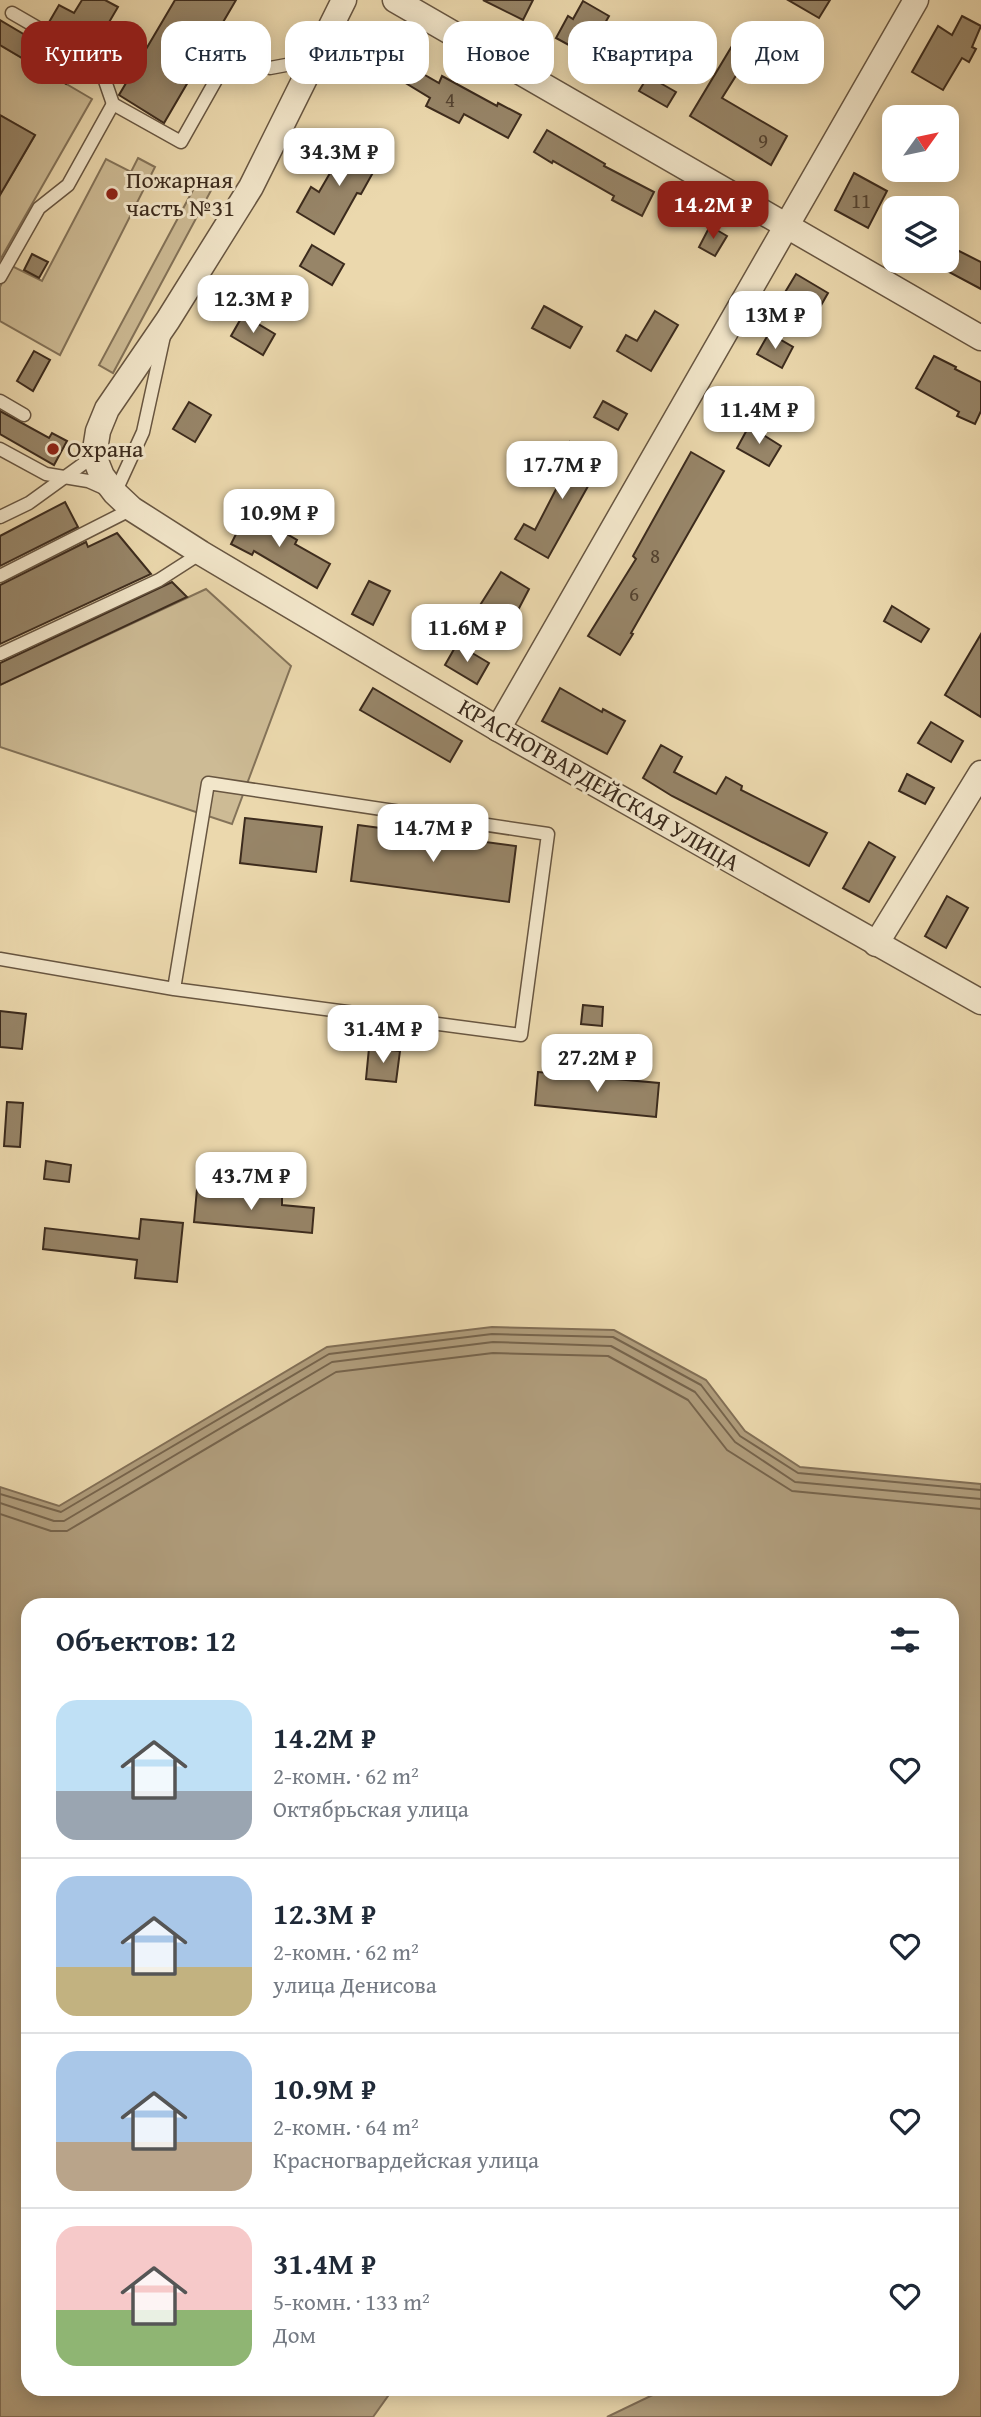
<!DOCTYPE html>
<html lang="ru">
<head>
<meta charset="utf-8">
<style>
  body { margin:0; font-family:"Gentium Book Plus",serif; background:#f6f6f7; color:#1f2937; height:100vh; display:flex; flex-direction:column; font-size:26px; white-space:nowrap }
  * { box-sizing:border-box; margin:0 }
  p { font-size:23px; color:#747a83 }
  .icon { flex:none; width:38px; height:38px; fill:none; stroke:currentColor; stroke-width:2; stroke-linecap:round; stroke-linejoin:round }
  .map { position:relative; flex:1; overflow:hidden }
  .details { position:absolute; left:21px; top:1598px; width:938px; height:798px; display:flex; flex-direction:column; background:#fff; border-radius:21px; box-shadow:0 4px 18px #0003 }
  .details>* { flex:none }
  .top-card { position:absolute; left:21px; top:21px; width:940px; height:63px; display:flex; gap:14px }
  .needle { width:46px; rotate:57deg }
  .controls { position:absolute; left:882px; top:105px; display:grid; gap:14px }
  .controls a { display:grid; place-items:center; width:77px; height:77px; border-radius:14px; background:#fff; box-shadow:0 4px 18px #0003; font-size:35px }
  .price { position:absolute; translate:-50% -60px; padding:0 16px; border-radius:14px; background:#fff; color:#222; font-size:23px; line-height:46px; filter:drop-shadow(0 2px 4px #0008) }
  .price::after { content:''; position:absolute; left:50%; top:42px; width:21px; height:16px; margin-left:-10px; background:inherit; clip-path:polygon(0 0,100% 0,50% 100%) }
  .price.current { background:#8f2418; color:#fff }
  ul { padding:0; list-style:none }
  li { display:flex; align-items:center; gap:21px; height:175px; padding:0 35px }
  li+li { border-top:2px solid #e0e1e3 }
  li span { display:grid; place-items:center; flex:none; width:196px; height:140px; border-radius:21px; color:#555 }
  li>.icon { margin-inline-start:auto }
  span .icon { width:84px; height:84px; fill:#fffc; stroke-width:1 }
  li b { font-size:30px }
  h2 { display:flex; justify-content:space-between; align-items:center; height:84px; padding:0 35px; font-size:30px }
  .chip { padding:0 24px; border-radius:21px; background:#fff; box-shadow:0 4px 18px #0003; font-size:24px; line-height:63px }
  .chip.current { background:#8f2418; color:#fff }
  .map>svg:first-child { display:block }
  .green { fill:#cdbb95; stroke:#847359; stroke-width:2 }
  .water { fill:#b09d7c; stroke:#826f56; stroke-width:2 }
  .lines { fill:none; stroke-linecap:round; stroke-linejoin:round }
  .shore { stroke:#76644c; stroke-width:2 }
  .building { fill:#978568; stroke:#3c2b1d; stroke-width:2 }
  .service-casing { stroke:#685641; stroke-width:15 }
  .minor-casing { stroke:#685641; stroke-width:27 }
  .service { stroke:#f2e6ca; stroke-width:12 }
  .minor { stroke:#f2e6ca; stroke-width:24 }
  .poi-dot { fill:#8f2418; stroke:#f2e6ca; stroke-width:2.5 }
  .labels { text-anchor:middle; stroke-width:6; stroke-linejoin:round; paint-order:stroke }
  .number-label { font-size:21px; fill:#534230 }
  .poi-label { font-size:24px; fill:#3c2b1d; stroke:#f2e6ca; text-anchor:start }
  .street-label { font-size:24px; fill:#3c2b1d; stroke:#f2e6ca }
</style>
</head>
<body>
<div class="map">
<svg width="981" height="2417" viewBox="0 0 981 2417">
  <rect width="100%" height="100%" fill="#ebd8ad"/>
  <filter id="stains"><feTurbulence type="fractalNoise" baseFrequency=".00286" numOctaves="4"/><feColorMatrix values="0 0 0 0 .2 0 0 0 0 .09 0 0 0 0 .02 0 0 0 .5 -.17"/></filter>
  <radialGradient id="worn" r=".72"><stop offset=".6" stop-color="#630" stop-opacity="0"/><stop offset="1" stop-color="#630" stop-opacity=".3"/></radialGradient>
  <g class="green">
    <polygon points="0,45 92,99 0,260 0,186 4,188 35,135 0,115"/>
    <polygon points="138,158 155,167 60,355 0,321 0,287 10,265 42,281 106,159 131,172"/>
    <polygon points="200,177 214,185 113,373 99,365"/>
    <polygon points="206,589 291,666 232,824 0,747 0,685"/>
  </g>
  <polygon class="water" points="492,1327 614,1330 706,1380 745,1431 800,1467 981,1484 981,2417 607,2417 659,2392 660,2389 952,2389 952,1605 28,1605 28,2389 393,2389 373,2417 0,2417 0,1487 59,1506 327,1347"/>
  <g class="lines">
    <g class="shore">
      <polyline points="0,1494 61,1512 329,1354 492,1334 613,1337 701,1385 740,1436 798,1473 981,1490"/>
      <polyline points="0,1503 54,1521 64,1521 332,1362 493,1342 611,1346 695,1392 735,1442 795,1482 981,1499"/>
      <polyline points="0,1514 51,1531 67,1531 336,1372 493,1353 608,1356 688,1400 727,1450 792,1491 981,1509"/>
    </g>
  </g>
  <g class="building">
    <polygon points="82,0 105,0 118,7 95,46 90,43 88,47 48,24 59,5 74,13"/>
    <polygon points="175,0 236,0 164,123 119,95"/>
    <polygon points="483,0 533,0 523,20"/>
    <polygon points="788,0 830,0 819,18"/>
    <polygon points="583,1 609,16 587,55 556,38 568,16 573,19"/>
    <polygon points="962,16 981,26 972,47 976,49 969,62 962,58 943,90 912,72 938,26 952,35"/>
    <polygon points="0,20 37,42 39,39 79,62 66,84 0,45"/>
    <polygon points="744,26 778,48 766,66 749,55 722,98 787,136 771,165 690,116"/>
    <polygon points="397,59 439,83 442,76 497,106 498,103 521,115 508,138 464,114 459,123 426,106 430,98 389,73"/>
    <polygon points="648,76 676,92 667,107 639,91"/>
    <polygon points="0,115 35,135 0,195"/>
    <polygon points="547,130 605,164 604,166 654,192 642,216 612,200 614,196 553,161 552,163 534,152"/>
    <polygon points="348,142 380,160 361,194 357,193 334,234 297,212 311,187 319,192"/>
    <polygon points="854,173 887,191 868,228 835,210"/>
    <polygon points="710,226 727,236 715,256 699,247"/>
    <polygon points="312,245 344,264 332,285 300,266"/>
    <polygon points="947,245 981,262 981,289 947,271"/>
    <polygon points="32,254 48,262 39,278 24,270"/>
    <polygon points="796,274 828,293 816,314 784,294"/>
    <polygon points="544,306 582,327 570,348 532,328"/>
    <polygon points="655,311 678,325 651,371 617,351 626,335 637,341"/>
    <polygon points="243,315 275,334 263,355 231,336"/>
    <polygon points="769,333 793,347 782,368 757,354"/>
    <polygon points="34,351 50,360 33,391 17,381"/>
    <polygon points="934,356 956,367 955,369 981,382 981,411 975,424 957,416 959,412 916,388"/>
    <polygon points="603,401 627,414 618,430 594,417"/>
    <polygon points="189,402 211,415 195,442 173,429"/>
    <polygon points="0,411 49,438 52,433 67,441 54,465 0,434"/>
    <polygon points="749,426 781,446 769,466 737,448"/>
    <polygon points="570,442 602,461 548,558 515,539 524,524 535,530 567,468 558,463"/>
    <polygon points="691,452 724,471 631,633 633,634 620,655 588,636 636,559 633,556"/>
    <polygon points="65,502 78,527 0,566 0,536"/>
    <polygon points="248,510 269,521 268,523 297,540 295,544 330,564 317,588 254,551 252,555 231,544"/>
    <polygon points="117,533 151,574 0,644 0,585 86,542 88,547"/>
    <polygon points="501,572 529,589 504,637 472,618"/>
    <polygon points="369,581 390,591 373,625 352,614"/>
    <polygon points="172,582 187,597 0,685 0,663"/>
    <polygon points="892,606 929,629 921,642 884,621"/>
    <polygon points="981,634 981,717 945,695"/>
    <polygon points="457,644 489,663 477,684 445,665"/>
    <polygon points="373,688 462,741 450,762 360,710"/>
    <polygon points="560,688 602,712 603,709 625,721 607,754 542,721"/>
    <polygon points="931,722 963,741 951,762 918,743"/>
    <polygon points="661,745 682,757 674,772 716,794 726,777 742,786 741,790 827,833 809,866 672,796 643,778"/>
    <polygon points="907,774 934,788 925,804 899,791"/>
    <polygon points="245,818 322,827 316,872 240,863"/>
    <polygon points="358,825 516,846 509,902 351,881"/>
    <polygon points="869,842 895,857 869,902 843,888"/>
    <polygon points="947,896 968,908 946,948 925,936"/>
    <polygon points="583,1005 603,1007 602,1026 581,1024"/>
    <polygon points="0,1011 26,1014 22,1049 0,1047"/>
    <polygon points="369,1048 400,1051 396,1082 366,1079"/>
    <polygon points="538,1072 659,1083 656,1117 535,1105"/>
    <polygon points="7,1102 23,1103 20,1147 4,1146"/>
    <polygon points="46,1161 71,1165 69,1182 44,1179"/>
    <polygon points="197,1189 282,1197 282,1205 314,1208 312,1233 194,1222"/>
    <polygon points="141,1219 183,1223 177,1282 135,1278 137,1260 43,1249 45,1228 139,1239"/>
  </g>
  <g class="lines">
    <defs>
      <g id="service">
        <polyline points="12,13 90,58 104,78 113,104 181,142 234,48 270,68 313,60"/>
        <polyline points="0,277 39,208 68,185 113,104"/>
        <polyline points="0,401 24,415"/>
        <polyline points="0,449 46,474 88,481 115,493 143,432 164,336"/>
        <polyline points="0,517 29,503 94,456"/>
        <polyline points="0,576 132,509"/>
        <polyline points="0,654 159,580 201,553"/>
        <polyline points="0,959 174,989 521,1035 548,834 208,783 174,989"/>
      </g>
      <g id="minor">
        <polyline points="344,0 251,187 168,320 107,409 98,431 94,456 102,476 115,493 132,509 201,553 498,729 981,1002"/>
        <polyline points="395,0 981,338"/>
        <polyline points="498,729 916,0"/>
        <polyline points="876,944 981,773"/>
      </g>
    </defs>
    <use href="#service" class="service-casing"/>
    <use href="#minor" class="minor-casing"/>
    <use href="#service" class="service"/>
    <use href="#minor" class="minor"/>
  </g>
  <g class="poi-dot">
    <circle cx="112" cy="194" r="7"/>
    <circle cx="53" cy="449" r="7"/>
  </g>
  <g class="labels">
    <g class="number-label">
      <text x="450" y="107">4</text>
      <text x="763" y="148">9</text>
      <text x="861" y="208">11</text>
      <text x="655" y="563">8</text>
      <text x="634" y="601">6</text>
    </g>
    <g class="poi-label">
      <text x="126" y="188">Пожарная<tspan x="126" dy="28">часть №31</tspan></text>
      <text x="67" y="457">Охрана</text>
    </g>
    <g class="street-label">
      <text transform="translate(599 785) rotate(30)" y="8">КРАСНОГВАРДЕЙСКАЯ УЛИЦА</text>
    </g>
  </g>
  <rect width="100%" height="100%" filter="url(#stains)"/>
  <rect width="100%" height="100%" fill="url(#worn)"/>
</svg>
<div class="controls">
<a><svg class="needle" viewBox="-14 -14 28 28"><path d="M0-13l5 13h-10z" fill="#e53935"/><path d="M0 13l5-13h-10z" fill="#747a83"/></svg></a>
<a><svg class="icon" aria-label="layers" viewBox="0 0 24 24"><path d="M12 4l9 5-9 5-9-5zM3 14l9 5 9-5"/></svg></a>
</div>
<b class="price" style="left:339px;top:188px">34.3M ₽</b>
<b class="price current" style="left:713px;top:241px">14.2M ₽</b>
<b class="price" style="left:253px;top:335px">12.3M ₽</b>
<b class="price" style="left:775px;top:351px">13M ₽</b>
<b class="price" style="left:759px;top:446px">11.4M ₽</b>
<b class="price" style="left:562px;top:501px">17.7M ₽</b>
<b class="price" style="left:279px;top:549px">10.9M ₽</b>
<b class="price" style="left:467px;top:664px">11.6M ₽</b>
<b class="price" style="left:433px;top:864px">14.7M ₽</b>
<b class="price" style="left:383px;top:1065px">31.4M ₽</b>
<b class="price" style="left:597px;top:1094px">27.2M ₽</b>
<b class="price" style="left:251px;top:1212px">43.7M ₽</b>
<div class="top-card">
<a class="chip current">Купить</a>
<a class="chip">Снять</a>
<a class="chip">Фильтры</a>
<a class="chip">Новое</a>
<a class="chip">Квартира</a>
<a class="chip">Дом</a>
</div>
<section class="details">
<h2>Объектов: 12<svg class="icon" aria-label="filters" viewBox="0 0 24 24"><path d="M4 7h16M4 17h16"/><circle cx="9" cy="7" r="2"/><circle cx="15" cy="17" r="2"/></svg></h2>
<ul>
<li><span style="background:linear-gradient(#bfe0f5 65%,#9aa5b1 0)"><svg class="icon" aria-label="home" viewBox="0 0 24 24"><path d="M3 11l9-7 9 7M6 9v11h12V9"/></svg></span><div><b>14.2M ₽</b><p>2-комн. · 62 m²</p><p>Октябрьская улица</p></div><svg class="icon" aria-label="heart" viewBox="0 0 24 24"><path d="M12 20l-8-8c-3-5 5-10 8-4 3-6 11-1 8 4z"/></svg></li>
<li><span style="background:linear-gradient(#a9c7e8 65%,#c2b280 0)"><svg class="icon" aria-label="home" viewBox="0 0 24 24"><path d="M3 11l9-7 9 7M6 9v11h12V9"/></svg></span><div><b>12.3M ₽</b><p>2-комн. · 62 m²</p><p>улица Денисова</p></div><svg class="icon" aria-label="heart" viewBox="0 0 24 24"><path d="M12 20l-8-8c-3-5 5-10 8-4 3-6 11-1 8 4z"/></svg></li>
<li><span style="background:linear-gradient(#a9c7e8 65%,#b9a48a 0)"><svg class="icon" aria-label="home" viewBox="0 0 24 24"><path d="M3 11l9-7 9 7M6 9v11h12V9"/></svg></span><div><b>10.9M ₽</b><p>2-комн. · 64 m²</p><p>Красногвардейская улица</p></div><svg class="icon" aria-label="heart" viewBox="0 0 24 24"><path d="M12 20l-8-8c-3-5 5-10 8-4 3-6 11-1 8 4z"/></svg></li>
<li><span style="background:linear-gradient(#f6c9c9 60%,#8fb573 0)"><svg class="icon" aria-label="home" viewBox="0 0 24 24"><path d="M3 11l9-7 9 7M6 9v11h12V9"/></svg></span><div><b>31.4M ₽</b><p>5-комн. · 133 m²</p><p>Дом</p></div><svg class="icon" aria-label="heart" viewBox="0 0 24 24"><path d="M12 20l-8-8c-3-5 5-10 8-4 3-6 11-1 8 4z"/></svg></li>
</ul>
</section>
</div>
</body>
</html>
